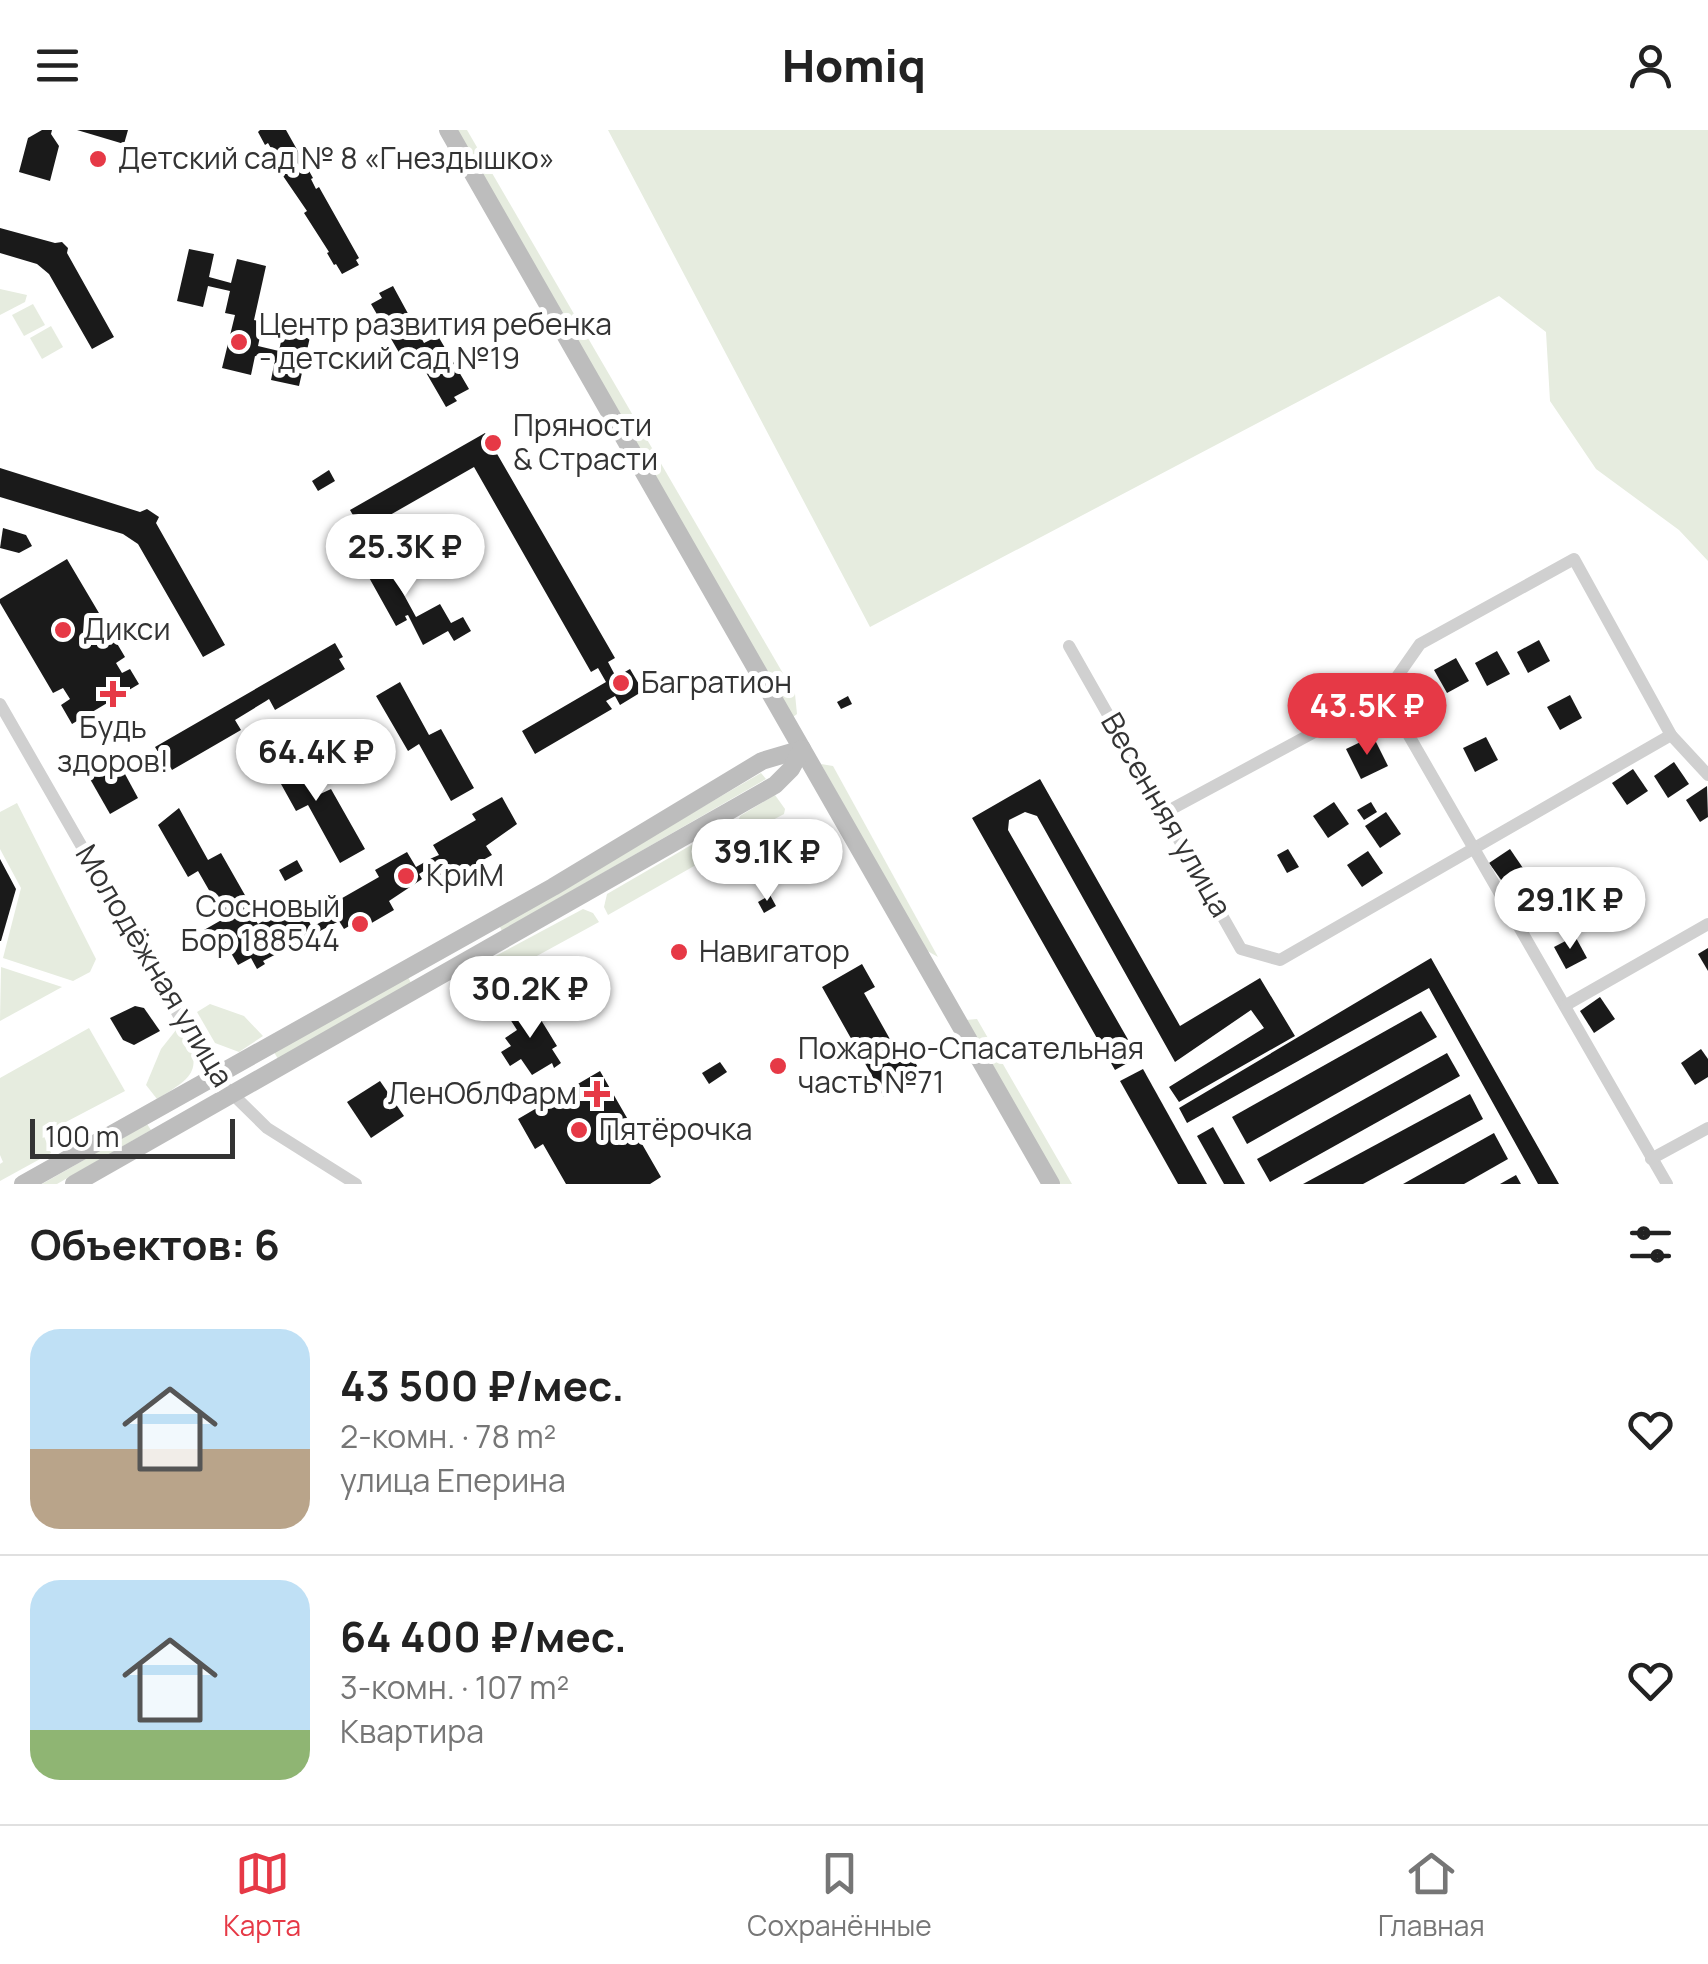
<!DOCTYPE html>
<html lang="ru">
<head>
<meta charset="utf-8">
<style>
  body { margin:0; font-family:Manrope,sans-serif; background:#f2f2f2; color:#222; height:100vh; display:flex; flex-direction:column; font-size:38px; white-space:nowrap }
  * { box-sizing:border-box; margin:0 }
  p { font-size:32px; color:#767676 }
  .icon { flex:none; width:55px; height:55px; fill:none; stroke:currentColor; stroke-width:2; stroke-linecap:round; stroke-linejoin:round }
  .map { position:relative; height:1054px; overflow:hidden }
  .details { display:flex; flex-direction:column; background:#fff; flex:1 }
  .details>* { flex:none }
  .scale { position:absolute; left:30px; bottom:25px; width:205px; box-sizing:border-box; padding-left:10px; border:5px solid #333; border-top:0; font-size:28px; line-height:35px; white-space:nowrap; color:#333; -webkit-text-stroke:8px #fff; paint-order:stroke }
  .price { position:absolute; translate:-50% -85px; padding:0 22px; border-radius:35px; background:#fff; color:#222; font-size:32px; line-height:65px; filter:drop-shadow(0 2px 5px #0008) }
  .price::after { content:''; position:absolute; left:50%; top:60px; width:30px; height:22px; margin-left:-15px; background:inherit; clip-path:polygon(0 0,100% 0,50% 100%) }
  .price.selected { background:#e63946; color:#fff }
  ul { padding:0; list-style:none }
  li { display:flex; align-items:center; gap:30px; height:250px; padding:0 30px }
  li+li { border-top:2px solid #e0e0e0 }
  li span { display:grid; place-items:center; flex:none; width:280px; height:200px; border-radius:30px; color:#555 }
  li>.icon { margin-inline-start:auto }
  span .icon { width:120px; height:120px; fill:#fffc; stroke-width:1 }
  li b { font-size:42px }
  h2 { display:flex; justify-content:space-between; align-items:center; height:120px; padding:0 30px; font-size:42px }
  header { display:flex; justify-content:space-between; align-items:center; height:130px; padding:0 30px; background:#fff; font-size:45px; font-weight:800 }
  .dock { display:flex; justify-content:space-around; align-items:center; height:140px; border-top:2px solid #e0e0e0; background:#fff; font-size:28px; color:#767676 }
  .dock a { display:grid; justify-items:center; gap:5px }
  .dock .selected { color:#e63946 }
  .map>svg:first-child { display:block }
  .green { fill:#e6ecdf }
  .building { fill:#1a1a1a }
  .lines { fill:none; stroke-linecap:round; stroke-linejoin:round }
  .minor { stroke:#d0d0d0; stroke-width:12 }
  .secondary { stroke:#bdbdbd; stroke-width:18 }
  .poi-dot { fill:#e63946; stroke:#fff; stroke-width:4 }
  .labels { text-anchor:middle; stroke-width:10; stroke-linejoin:round; paint-order:stroke }
  .poi-label { font-size:30px; fill:#333; stroke:#fff; text-anchor:start }
  .street-label { font-size:30px; fill:#333; stroke:#fff }
</style>
</head>
<body>
<header><svg class="icon" aria-label="menu" viewBox="0 0 24 24"><path d="M4 6h16M4 12h16M4 18h16"/></svg>Homiq<svg class="icon" aria-label="person" viewBox="0 0 24 24"><circle cx="12" cy="8" r="4"/><path d="M4 21q1-7 8-7t8 7"/></svg></header>
<div class="map">
<svg width="1708" height="1054" viewBox="0 0 1708 1054">
  <rect width="100%" height="100%" fill="#fff"/>
  <g class="green">
    <polygon points="457,0 467,0 795,564 797,584 793,587"/>
    <polygon points="608,0 1708,0 1708,431 1679,400 1596,339 1550,271 1546,202 1499,166 870,497"/>
    <polygon points="0,159 27,165 25,172 0,185"/>
    <polygon points="33,174 45,195 24,206 12,185"/>
    <polygon points="51,196 63,217 42,229 30,208"/>
    <polygon points="821,634 833,636 938,827 924,819"/>
    <polygon points="761,643 766,649 502,801 499,795"/>
    <polygon points="775,665 785,679 784,684 745,705 738,692 740,686"/>
    <polygon points="17,673 96,829 90,842 73,851 3,828 21,758 0,719 0,682"/>
    <polygon points="724,696 728,696 738,711 608,785 604,777 607,764"/>
    <polygon points="583,779 593,783 599,792 482,856 481,841 490,829"/>
    <polygon points="1,837 62,857 0,891"/>
    <polygon points="408,847 411,853 278,929 274,922"/>
    <polygon points="210,874 244,886 263,906 239,922 215,913 197,882"/>
    <polygon points="977,889 1072,1054 1060,1054 966,890"/>
    <path d="M180,895c22,43 19,49 -23,74l-11,-14 15,-36z"/>
    <polygon points="89,898 125,961 43,1004 51,1023 0,1051 0,1034 3,1032 0,1025 0,948"/>
    <polygon points="147,994 151,1000 57,1054 42,1054"/>
  </g>
  <g class="building">
    <polygon points="42,0 52,0 51,4 59,16 50,51 19,42 28,8"/>
    <polygon points="77,0 128,0 124,14"/>
    <polygon points="260,0 286,0 313,48 311,49 316,59 319,57 359,128 356,130 359,135 342,144 336,134 334,135 327,123 329,122 304,83 307,81 281,43 284,41 268,13 265,15 258,2"/>
    <polygon points="0,98 55,113 62,112 68,118 67,123 114,207 92,219 49,144 37,134 0,123"/>
    <polygon points="189,119 214,124 209,147 231,153 237,129 266,136 254,190 263,192 258,216 279,221 283,202 310,207 299,256 271,250 275,230 255,226 251,245 222,238 235,185 225,183 230,161 208,156 203,177 177,171"/>
    <polygon points="393,156 424,213 438,206 469,259 454,267 457,271 446,277 413,220 401,226 371,174 382,168 379,163"/>
    <polygon points="485,303 615,528 608,532 616,547 630,539 643,561 620,575 615,566 606,571 612,579 535,624 522,601 606,552 598,538 591,542 474,337 362,401 350,380"/>
    <polygon points="0,338 140,382 147,379 159,387 156,393 225,515 203,527 138,414 123,404 0,367"/>
    <polygon points="329,340 335,351 318,361 312,351"/>
    <polygon points="3,398 26,405 32,416 19,423 0,418"/>
    <polygon points="374,410 416,487 440,474 451,493 463,487 471,501 454,511 448,501 423,515 408,485 405,486 407,490 396,496 352,417 363,411 365,416"/>
    <polygon points="67,429 125,527 116,533 122,543 130,539 139,554 72,594 61,575 70,569 63,558 53,563 0,473 0,469"/>
    <polygon points="1539,510 1550,531 1528,543 1517,522"/>
    <polygon points="335,513 343,527 339,529 345,539 275,580 269,569 266,571 235,590 241,600 172,640 166,629 163,630 155,617"/>
    <polygon points="1497,521 1510,544 1487,556 1475,533"/>
    <polygon points="1456,528 1469,551 1447,563 1434,540"/>
    <polygon points="400,552 429,605 441,599 474,658 451,671 419,614 408,621 376,566"/>
    <polygon points="1570,565 1582,588 1560,600 1547,577"/>
    <polygon points="848,566 852,574 841,579 837,572"/>
    <polygon points="1373,606 1388,636 1361,649 1346,619"/>
    <polygon points="1486,607 1498,630 1475,642 1463,618"/>
    <polygon points="290,614 318,665 331,659 365,719 340,733 308,675 296,681 266,627"/>
    <polygon points="1674,632 1689,654 1668,668 1654,646"/>
    <polygon points="119,633 138,668 110,684 90,649"/>
    <polygon points="1633,639 1648,661 1627,675 1612,653"/>
    <polygon points="1040,649 1180,896 1260,848 1295,906 1179,972 1169,957 1264,898 1251,880 1175,932 1037,686 1025,682 1009,690 1008,700 1138,927 1115,940 972,688"/>
    <polygon points="1707,656 1708,687 1700,692 1686,670"/>
    <polygon points="502,667 517,694 486,716 492,725 458,744 455,737 441,745 435,734 419,744 422,749 389,771 394,780 363,798 358,791 344,799 339,791 263,831 265,834 257,839 251,828 238,835 231,823 220,829 204,800 225,788 198,741 188,747 158,695 179,678 208,730 221,723 254,781 251,783 258,794 298,771 312,797 343,780 337,771 379,747 375,740 407,722 416,737 432,728 439,725 433,715 476,690 472,684"/>
    <polygon points="1334,672 1349,694 1328,708 1313,686"/>
    <polygon points="1371,672 1377,682 1364,690 1357,680"/>
    <polygon points="1386,682 1401,704 1380,718 1365,696"/>
    <polygon points="1288,719 1299,737 1287,743 1277,725"/>
    <polygon points="1510,719 1525,741 1504,754 1489,733"/>
    <polygon points="1368,721 1383,743 1362,757 1347,735"/>
    <polygon points="0,729 16,759 1,811 0,811"/>
    <polygon points="297,730 303,741 285,751 279,740"/>
    <polygon points="1530,750 1544,772 1523,786 1509,764"/>
    <polygon points="770,765 776,776 764,783 758,772"/>
    <polygon points="1575,806 1587,828 1566,839 1554,817"/>
    <polygon points="1708,818 1708,841 1698,824"/>
    <polygon points="1431,828 1559,1054 1538,1054 1429,858 1187,993 1179,978"/>
    <polygon points="862,834 875,857 864,863 900,927 909,921 922,945 884,967 822,857"/>
    <polygon points="1600,867 1615,889 1594,903 1580,881"/>
    <polygon points="530,872 557,916 552,919 561,933 554,938 552,933 532,945 521,929 510,936 501,922 511,916 505,908 517,900 508,886"/>
    <polygon points="135,876 144,878 160,901 134,915 123,910 110,888"/>
    <polygon points="1421,881 1437,907 1247,1014 1232,987"/>
    <polygon points="1701,919 1708,929 1708,947 1695,955 1681,933"/>
    <polygon points="1447,923 1460,946 1270,1052 1257,1029"/>
    <polygon points="720,932 727,942 709,954 702,943"/>
    <polygon points="1143,939 1207,1054 1178,1054 1120,951"/>
    <polygon points="600,941 661,1047 650,1054 566,1054 543,1014 535,1019 518,989"/>
    <polygon points="380,951 404,986 371,1008 347,972"/>
    <polygon points="1470,964 1483,989 1363,1054 1303,1054"/>
    <polygon points="66,994 68,1000 50,1010 48,1004"/>
    <polygon points="1213,997 1245,1054 1224,1054 1197,1006"/>
    <polygon points="1494,1003 1508,1029 1464,1054 1403,1054"/>
    <polygon points="1516,1045 1521,1054 1500,1054"/>
  </g>
  <g class="lines">
    <g class="minor">
      <polyline points="1069,516 1241,819 1280,830 1671,605"/>
      <polyline points="1385,564 1667,1054"/>
      <polyline points="0,574 213,945 267,998 356,1054"/>
      <polyline points="1166,682 1385,564 1420,514 1574,429 1671,605 1708,645"/>
      <polyline points="1566,875 1708,794"/>
      <polyline points="1651,1029 1708,998"/>
    </g>
    <g class="secondary">
      <polyline points="448,0 1051,1054"/>
      <polyline points="23,1054 553,757 762,631 802,619"/>
      <polyline points="74,1054 775,655 791,639 802,619"/>
    </g>
  </g>
  <g class="poi-dot">
    <circle cx="98" cy="29" r="10"/>
    <circle cx="239" cy="212" r="10"/>
    <circle cx="493" cy="313" r="10"/>
    <circle cx="63" cy="500" r="10"/>
    <circle cx="621" cy="553" r="10"/>
    <path d="M108 549h10v10h10v10h-10v10h-10v-10h-10v-10h10z"/>
    <circle cx="406" cy="746" r="10"/>
    <circle cx="360" cy="794" r="10"/>
    <circle cx="679" cy="822" r="10"/>
    <circle cx="778" cy="936" r="10"/>
    <path d="M592 949h10v10h10v10h-10v10h-10v-10h-10v-10h10z"/>
    <circle cx="579" cy="1000" r="10"/>
  </g>
  <g class="labels">
    <g class="poi-label">
      <text x="118" y="39">Детский сад № 8 «Гнездышко»</text>
      <text x="259" y="205">Центр развития ребенка<tspan x="259" dy="34">- детский сад №19</tspan></text>
      <text x="513" y="306">Пряности<tspan x="513" dy="34">&amp; Страсти</tspan></text>
      <text x="83" y="510">Дикси</text>
      <text x="641" y="563">Багратион</text>
      <text x="113" y="608" text-anchor="middle">Будь<tspan x="113" dy="34">здоров!</tspan></text>
      <text x="426" y="756">КриМ</text>
      <text x="340" y="787" text-anchor="end">Сосновый<tspan x="340" dy="34">Бор 188544</tspan></text>
      <text x="699" y="832">Навигатор</text>
      <text x="798" y="929">Пожарно-Спасательная<tspan x="798" dy="34">часть №71</tspan></text>
      <text x="577" y="974" text-anchor="end">ЛенОблФарм</text>
      <text x="599" y="1010">Пятёрочка</text>
    </g>
    <g class="street-label">
      <text transform="translate(1166 685) rotate(60)" y="10">Весенняя улица</text>
      <text transform="translate(154 836) rotate(59)" y="10">Молодёжная улица</text>
    </g>
  </g>
</svg>
<div class="scale">100 m</div>
<b class="price" style="left:405px;top:469px">25.3K ₽</b>
<b class="price selected" style="left:1367px;top:628px">43.5K ₽</b>
<b class="price" style="left:316px;top:674px">64.4K ₽</b>
<b class="price" style="left:767px;top:774px">39.1K ₽</b>
<b class="price" style="left:1570px;top:822px">29.1K ₽</b>
<b class="price" style="left:530px;top:911px">30.2K ₽</b>
</div>
<section class="details">
<h2>Объектов: 6<svg class="icon" aria-label="filters" viewBox="0 0 24 24"><path d="M4 7h16M4 17h16"/><circle cx="9" cy="7" r="2"/><circle cx="15" cy="17" r="2"/></svg></h2>
<ul>
<li><span style="background:linear-gradient(#bfe0f5 60%,#b9a48a 0)"><svg class="icon" aria-label="home" viewBox="0 0 24 24"><path d="M3 11l9-7 9 7M6 9v11h12V9"/></svg></span><div><b>43 500 ₽/мес.</b><p>2-комн. · 78 m²</p><p>улица Еперина</p></div><svg class="icon" aria-label="heart" viewBox="0 0 24 24"><path d="M12 20l-8-8c-3-5 5-10 8-4 3-6 11-1 8 4z"/></svg></li>
<li><span style="background:linear-gradient(#bfe0f5 75%,#8fb573 0)"><svg class="icon" aria-label="home" viewBox="0 0 24 24"><path d="M3 11l9-7 9 7M6 9v11h12V9"/></svg></span><div><b>64 400 ₽/мес.</b><p>3-комн. · 107 m²</p><p>Квартира</p></div><svg class="icon" aria-label="heart" viewBox="0 0 24 24"><path d="M12 20l-8-8c-3-5 5-10 8-4 3-6 11-1 8 4z"/></svg></li>
</ul>
</section>
<nav class="dock">
<a class="selected"><svg class="icon" aria-label="map" viewBox="0 0 24 24"><path d="M3 6l6-2 6 2 6-2v14l-6 2-6-2-6 2zM9 4v14M15 6v14"/></svg>Карта</a>
<a><svg class="icon" aria-label="saved" viewBox="0 0 24 24"><path d="M7 4h10v16l-5-4-5 4z"/></svg>Сохранённые</a>
<a><svg class="icon" aria-label="home" viewBox="0 0 24 24"><path d="M3 11l9-7 9 7M6 9v11h12V9"/></svg>Главная</a>
</nav>
</body>
</html>
